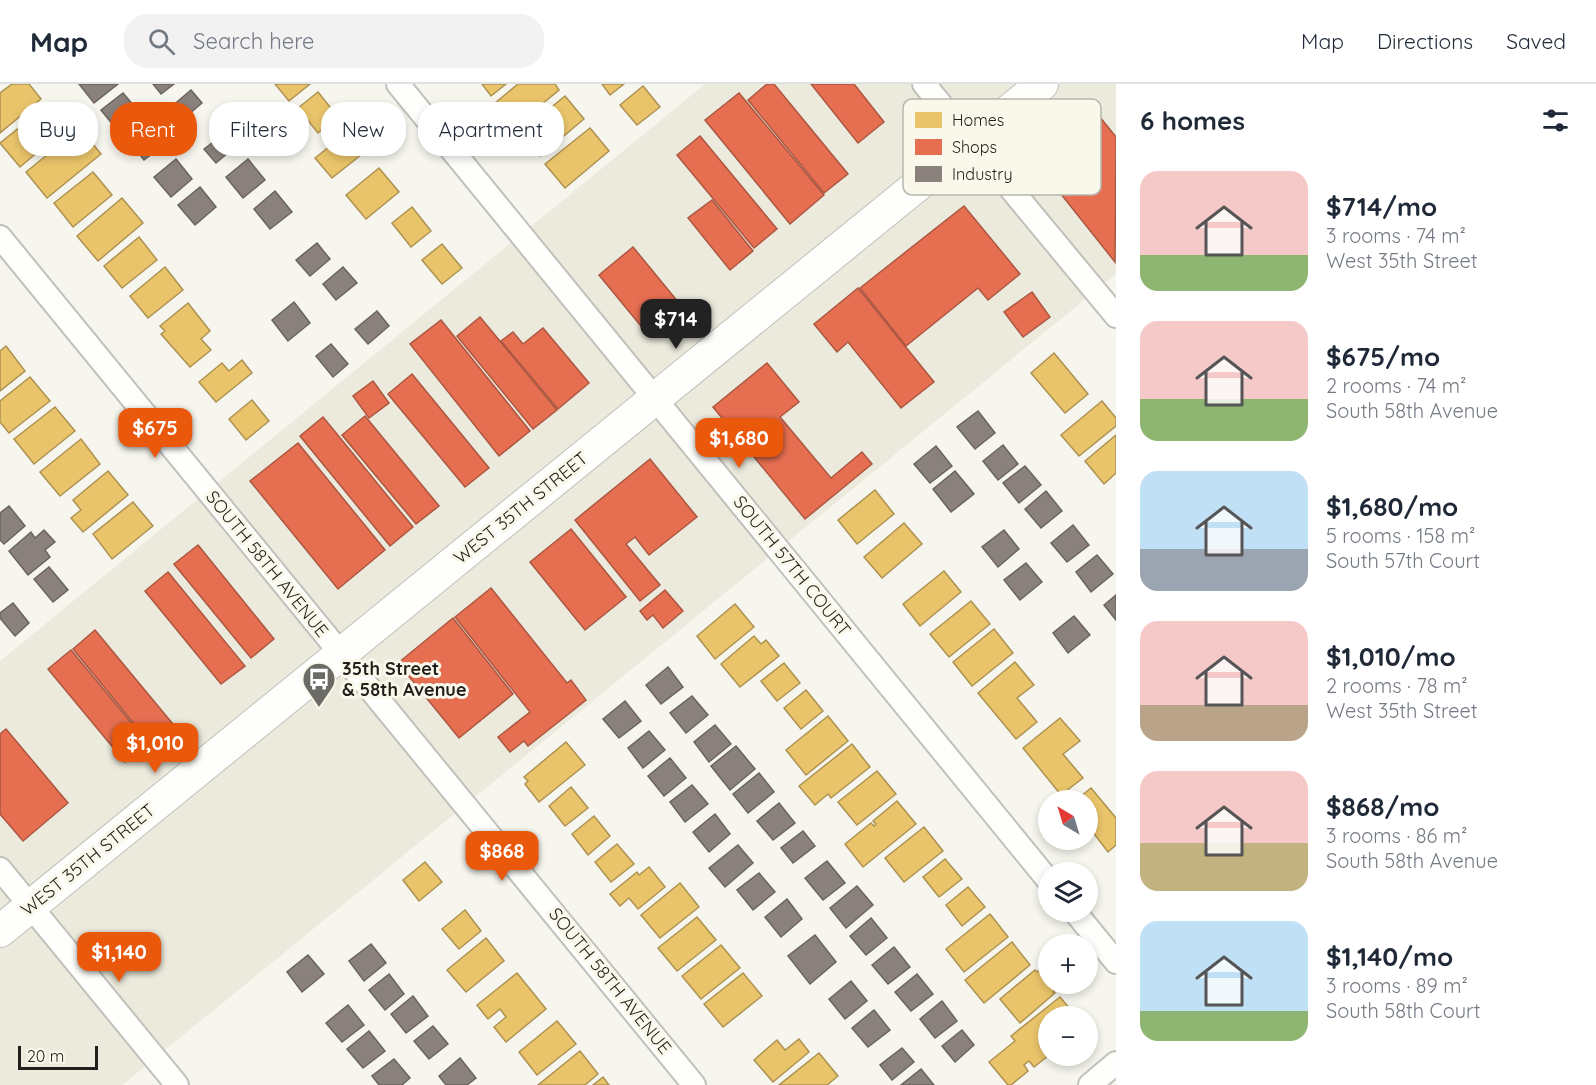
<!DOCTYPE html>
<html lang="en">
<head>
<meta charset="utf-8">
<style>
  body { margin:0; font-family:Quicksand,sans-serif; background:#f2f2f3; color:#1f2937; height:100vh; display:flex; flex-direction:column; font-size:22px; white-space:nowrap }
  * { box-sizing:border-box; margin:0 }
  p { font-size:20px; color:#747a83 }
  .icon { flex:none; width:33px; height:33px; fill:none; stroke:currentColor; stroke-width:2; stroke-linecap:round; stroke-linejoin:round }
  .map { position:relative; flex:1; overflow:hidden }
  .side { display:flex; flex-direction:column; background:#fff; width:480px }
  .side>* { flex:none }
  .guide { position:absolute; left:18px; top:18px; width:570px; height:54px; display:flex; gap:12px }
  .needle { width:39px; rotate:322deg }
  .controls { position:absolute; left:1038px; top:706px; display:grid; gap:12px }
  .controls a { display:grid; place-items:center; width:60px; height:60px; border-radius:50%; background:#fff; box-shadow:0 3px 9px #0003; font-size:30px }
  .scale { position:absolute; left:18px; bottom:15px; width:80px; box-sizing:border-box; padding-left:6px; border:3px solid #201f1b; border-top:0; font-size:16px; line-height:21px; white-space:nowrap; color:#201f1b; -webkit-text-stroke:4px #f9f8eb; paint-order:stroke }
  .price { position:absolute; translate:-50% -51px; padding:0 14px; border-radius:12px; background:#ea580c; color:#fff; font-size:20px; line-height:39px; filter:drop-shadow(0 2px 3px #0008) }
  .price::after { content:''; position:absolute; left:50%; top:36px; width:18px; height:14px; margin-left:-9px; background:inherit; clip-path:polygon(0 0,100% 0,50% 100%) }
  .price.current { background:#222; color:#fff }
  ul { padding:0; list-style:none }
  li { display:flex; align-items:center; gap:18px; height:150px; padding:0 24px }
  li span { display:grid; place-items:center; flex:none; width:168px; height:120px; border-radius:18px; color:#555 }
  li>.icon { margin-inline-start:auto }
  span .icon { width:72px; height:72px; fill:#fffc; stroke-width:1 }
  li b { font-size:26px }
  h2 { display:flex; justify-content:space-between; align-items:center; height:72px; padding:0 24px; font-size:26px }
  .tag { padding:0 21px; border-radius:24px; background:#fff; box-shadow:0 3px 9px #0003; font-size:21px; line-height:54px }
  .tag.current { background:#ea580c; color:#fff }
  header { display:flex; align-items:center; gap:36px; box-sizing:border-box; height:84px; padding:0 30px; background:#fff; border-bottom:2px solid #e0e1e3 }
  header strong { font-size:28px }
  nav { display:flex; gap:33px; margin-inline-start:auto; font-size:21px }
  .search { width:420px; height:54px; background:#f2f2f3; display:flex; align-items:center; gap:15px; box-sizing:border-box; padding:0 21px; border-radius:24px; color:#747a83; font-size:22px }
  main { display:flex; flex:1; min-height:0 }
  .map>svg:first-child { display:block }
  .built { fill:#eceadc }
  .homes { fill:#e9c46a; stroke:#ad9252; stroke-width:1.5 }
  .shops { fill:#e76f51; stroke:#ab5741; stroke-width:1.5 }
  .industry { fill:#8a817c; stroke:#6a645f; stroke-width:1.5 }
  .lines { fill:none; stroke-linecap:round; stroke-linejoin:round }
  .street-casing { stroke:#c1c0bb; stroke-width:26 }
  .secondary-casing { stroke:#c1c0bb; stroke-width:34 }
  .street { stroke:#fefefc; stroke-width:22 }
  .secondary { stroke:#fefefc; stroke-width:32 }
  .labels { text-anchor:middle; stroke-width:6; stroke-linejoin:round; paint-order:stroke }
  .street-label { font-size:18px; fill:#201f1b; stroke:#f9f8eb }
  .poi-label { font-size:18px; font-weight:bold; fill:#201f1b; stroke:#f9f8eb; text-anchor:start }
  .key { fill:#f9f8eb; stroke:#b8b7ad; stroke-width:1.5 }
  .key-label { font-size:16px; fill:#201f1b }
</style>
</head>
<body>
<header>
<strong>Map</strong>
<div class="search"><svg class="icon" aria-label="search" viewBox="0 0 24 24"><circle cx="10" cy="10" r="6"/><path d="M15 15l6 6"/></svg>Search here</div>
<nav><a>Map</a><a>Directions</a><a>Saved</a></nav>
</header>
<main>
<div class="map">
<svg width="1116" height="1001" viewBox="0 0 1116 1001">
  <rect width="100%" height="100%" fill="#f6f5ee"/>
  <polygon class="built" points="705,0 1116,0 1116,190 122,1001 0,1001 0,577"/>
  <g class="homes">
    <polygon points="12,0 29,0 41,15 0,49 0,9"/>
    <polygon points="275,0 310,0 289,17"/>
    <polygon points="482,0 506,0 491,12"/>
    <polygon points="518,0 555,0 559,6 515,42 495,19"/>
    <polygon points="602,0 624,0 610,11"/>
    <polygon points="643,2 660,23 637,41 620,21"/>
    <polygon points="318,8 338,33 318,49 298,24"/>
    <polygon points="565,12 584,35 540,72 520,49"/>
    <polygon points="45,23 64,46 20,83 0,59"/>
    <polygon points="80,44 101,70 47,114 26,88"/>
    <polygon points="590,44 609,67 565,104 545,80"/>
    <polygon points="349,47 366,67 332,94 315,74"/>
    <polygon points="379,84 399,108 366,135 346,111"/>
    <polygon points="93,88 112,111 73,143 54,119"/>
    <polygon points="122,114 143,139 98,177 77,152"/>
    <polygon points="412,123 431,147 411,163 392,139"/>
    <polygon points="139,153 157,176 122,204 104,182"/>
    <polygon points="442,160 462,184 442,200 422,176"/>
    <polygon points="165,183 183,206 148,234 130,212"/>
    <polygon points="188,219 210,247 201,255 211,266 190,283 161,250 165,247 160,242"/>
    <polygon points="6,262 25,287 0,307 0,267"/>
    <polygon points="1054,269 1088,310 1065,329 1031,289"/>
    <polygon points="242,276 252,289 216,318 199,298 222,279 229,287"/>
    <polygon points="30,293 50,317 9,349 0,338 0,317"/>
    <polygon points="252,316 269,337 246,356 229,335"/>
    <polygon points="1102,317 1116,334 1116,342 1079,372 1061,351"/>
    <polygon points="55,323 75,347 34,380 14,355"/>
    <polygon points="1116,351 1116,389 1104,400 1085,377"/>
    <polygon points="81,355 100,380 60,412 40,388"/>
    <polygon points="108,387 128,411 83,448 71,434 81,426 73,416"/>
    <polygon points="875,406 894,430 857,460 838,436"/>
    <polygon points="133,418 153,442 112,475 93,450"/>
    <polygon points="904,439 922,460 882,494 864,473"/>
    <polygon points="944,487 961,508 920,542 903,520"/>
    <polygon points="971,517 990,540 949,573 930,550"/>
    <polygon points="735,520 754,543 715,575 697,552"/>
    <polygon points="994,545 1013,569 972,602 953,578"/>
    <polygon points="754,552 761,560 766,556 779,572 740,603 721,580"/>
    <polygon points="1015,578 1034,601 1017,614 1037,638 1016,655 978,609"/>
    <polygon points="784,579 800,599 777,617 761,597"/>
    <polygon points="806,606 823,627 801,645 784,624"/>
    <polygon points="828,632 848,657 806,691 786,666"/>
    <polygon points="1060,634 1080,657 1063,670 1083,694 1061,711 1023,664"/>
    <polygon points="566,658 585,681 539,718 525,700 528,697 524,693"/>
    <polygon points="852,660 870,683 831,714 828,710 815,721 799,702"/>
    <polygon points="877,687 896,710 857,741 838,718"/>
    <polygon points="571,703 588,724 565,742 549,722"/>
    <polygon points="1091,704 1116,734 1116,761 1108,768 1088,742 1088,717 1075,717"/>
    <polygon points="897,717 916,740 863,783 845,760 871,739 874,742 876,740 873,737"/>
    <polygon points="594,732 610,752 588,771 572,750"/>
    <polygon points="924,743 943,767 904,798 885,774"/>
    <polygon points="617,760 634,780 611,798 595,778"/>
    <polygon points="945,775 962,795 939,813 923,793"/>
    <polygon points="425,778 442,798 419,817 403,796"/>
    <polygon points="649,783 665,803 638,825 629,814 620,822 610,810 637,788 639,791"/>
    <polygon points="680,799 699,823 660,854 641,831"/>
    <polygon points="968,803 985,823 962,842 946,821"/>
    <polygon points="465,826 481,847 459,865 442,845"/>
    <polygon points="990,830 1008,853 964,888 946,865"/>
    <polygon points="697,833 716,856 677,887 658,864"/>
    <polygon points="486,854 504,877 466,908 447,886"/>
    <polygon points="1012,858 1030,881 984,919 965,896"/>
    <polygon points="721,861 740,884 701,915 682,892"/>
    <polygon points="1040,885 1048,895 1048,900 1052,900 1056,905 1053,908 1055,909 1020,939 1000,915 1035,886 1037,888"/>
    <polygon points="517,889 546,925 506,958 494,943 506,933 500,925 488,935 477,921"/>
    <polygon points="743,889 762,912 723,943 704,920"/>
    <polygon points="1060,913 1077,933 1048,933 1048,972 1034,983 1029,977 1024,981 1028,987 1011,1001 1008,1001 989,978 1015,957 1011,952"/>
    <polygon points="557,937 576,960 537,991 519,968"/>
    <polygon points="799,955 809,968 773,998 754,976 777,956 785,966"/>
    <polygon points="580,967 598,990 585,1001 538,1001"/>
    <polygon points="819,969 838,992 827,1001 779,1001"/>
    <polygon points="603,993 609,1001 593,1001"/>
  </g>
  <g class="shops">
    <polygon points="767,0 774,0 848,90 824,109 748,16"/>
    <polygon points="811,0 854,0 884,38 858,59"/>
    <polygon points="739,9 824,111 790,140 705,36"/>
    <polygon points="1087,17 1116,53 1115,178 1026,66"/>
    <polygon points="700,52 777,145 754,164 677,71"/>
    <polygon points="712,116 753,167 730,186 688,134"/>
    <polygon points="964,122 1020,190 988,216 978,204 906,262 860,204"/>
    <polygon points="633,163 683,224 650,253 599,191"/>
    <polygon points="858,204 934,298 901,324 848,258 837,268 814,240"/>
    <polygon points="1032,208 1050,233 1023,253 1004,228"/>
    <polygon points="480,233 557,326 533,345 457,252"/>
    <polygon points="441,236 530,347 499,372 410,260"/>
    <polygon points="543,244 589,299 558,325 501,257 513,248 523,260"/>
    <polygon points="767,279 799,318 780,333 831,394 862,368 872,380 805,435 713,323"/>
    <polygon points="412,290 489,384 465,403 388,310"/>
    <polygon points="373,297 389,319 369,334 353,312"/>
    <polygon points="365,332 439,422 416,440 342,351"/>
    <polygon points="323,333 413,443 390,462 300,352"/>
    <polygon points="298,359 385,466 338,505 250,397"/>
    <polygon points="650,375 697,433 649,471 635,453 626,460 660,501 640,517 575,436"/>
    <polygon points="571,445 626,513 585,546 530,478"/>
    <polygon points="198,461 274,555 251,574 174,480"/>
    <polygon points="168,488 245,582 221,600 145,507"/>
    <polygon points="491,504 567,599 571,596 586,616 528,662 524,657 510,668 498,653 530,628 455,533"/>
    <polygon points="665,506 683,527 663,544 653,531 647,536 640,527"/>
    <polygon points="453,534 513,610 459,654 398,579"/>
    <polygon points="95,546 172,639 149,658 73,565"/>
    <polygon points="71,566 148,659 125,678 48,585"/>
    <polygon points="6,645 68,719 23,757 0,730 0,650"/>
  </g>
  <g class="industry">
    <polygon points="79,0 118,0 94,19"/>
    <polygon points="153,0 174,0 161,10"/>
    <polygon points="191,6 202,19 182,36 171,23"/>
    <polygon points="123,9 140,29 118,47 101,26"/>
    <polygon points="150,42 165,60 144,76 130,58"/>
    <polygon points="225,49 236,62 216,79 204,65"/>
    <polygon points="176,75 192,95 171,113 154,93"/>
    <polygon points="248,75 265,96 243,114 226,93"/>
    <polygon points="200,103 216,123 195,141 178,121"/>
    <polygon points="275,107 292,128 270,145 254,125"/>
    <polygon points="317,159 330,175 310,192 296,176"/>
    <polygon points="343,183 357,199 336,216 323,200"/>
    <polygon points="294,218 310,239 288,257 272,236"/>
    <polygon points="377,227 389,242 368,260 355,245"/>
    <polygon points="331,260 348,280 333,293 316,272"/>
    <polygon points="978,327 995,349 975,365 957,343"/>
    <polygon points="1003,361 1018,380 998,396 983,377"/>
    <polygon points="936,362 952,382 930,399 914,380"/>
    <polygon points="1025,382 1041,401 1019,419 1003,399"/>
    <polygon points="955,387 974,410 951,428 933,405"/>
    <polygon points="1046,407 1062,427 1041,444 1025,425"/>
    <polygon points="9,422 25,442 4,460 0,456 0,429"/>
    <polygon points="1073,441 1089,461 1067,478 1051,459"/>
    <polygon points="44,446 55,458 45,466 50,473 28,491 9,467 31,448 35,454"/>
    <polygon points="1004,446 1019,465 998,483 982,463"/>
    <polygon points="1097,471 1113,490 1091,508 1076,488"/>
    <polygon points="1026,479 1042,498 1020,516 1004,496"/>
    <polygon points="49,483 68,506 53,518 34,495"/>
    <polygon points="1116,511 1116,536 1104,521"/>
    <polygon points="13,519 29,539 15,552 0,534 0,529"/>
    <polygon points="1074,532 1090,551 1068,569 1053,549"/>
    <polygon points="668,583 683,603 661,620 646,601"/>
    <polygon points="692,612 708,631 686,649 670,629"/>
    <polygon points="625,617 641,637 619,654 603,635"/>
    <polygon points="715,641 731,660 709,678 694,658"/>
    <polygon points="649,647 665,666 643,684 628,664"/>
    <polygon points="736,662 755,685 730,706 711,682"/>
    <polygon points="670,674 686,694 664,712 648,692"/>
    <polygon points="759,689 774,708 748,729 733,710"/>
    <polygon points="692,701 708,720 685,738 670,718"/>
    <polygon points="779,719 795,739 773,756 757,737"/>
    <polygon points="715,730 730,750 709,768 693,748"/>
    <polygon points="803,747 815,762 793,779 781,764"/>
    <polygon points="738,761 753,779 725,803 709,784"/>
    <polygon points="827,777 845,799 823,816 805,794"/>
    <polygon points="759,789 775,808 753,826 737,806"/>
    <polygon points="857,802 873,821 846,844 830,824"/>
    <polygon points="787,815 802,835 781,853 765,833"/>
    <polygon points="871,834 887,854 866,871 850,852"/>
    <polygon points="815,851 836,878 810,900 788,872"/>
    <polygon points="371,860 386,879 364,897 349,877"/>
    <polygon points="894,863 910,883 888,900 872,881"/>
    <polygon points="308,871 324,890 302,908 287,888"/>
    <polygon points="389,890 404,910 385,926 369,906"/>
    <polygon points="917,890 933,910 911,927 895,908"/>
    <polygon points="851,897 867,917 845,935 829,915"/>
    <polygon points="413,912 428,932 406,949 391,930"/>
    <polygon points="942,917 957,937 935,954 920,935"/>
    <polygon points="348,921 364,941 342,958 326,939"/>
    <polygon points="874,926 890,946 868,963 852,944"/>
    <polygon points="433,942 448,960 429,975 414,957"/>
    <polygon points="962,946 974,961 955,978 942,962"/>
    <polygon points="369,947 385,967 363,984 347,965"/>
    <polygon points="902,964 914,978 892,996 880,981"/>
    <polygon points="460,974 476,994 467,1001 446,1001 439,992"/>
    <polygon points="394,975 410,994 402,1001 379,1001 372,992"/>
    <polygon points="921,985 934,1001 901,1001"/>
  </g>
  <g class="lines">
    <defs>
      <g id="street">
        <polyline points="398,0 1048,796"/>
        <polyline points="924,0 1116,232"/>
        <polyline points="0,153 694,1001"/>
        <polyline points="0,785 177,1001"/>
        <polyline points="1075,828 1116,878"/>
        <polyline points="1090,1001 1116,979"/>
      </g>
      <polyline id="secondary" points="0,847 1042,0"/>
    </defs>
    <use href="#street" class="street-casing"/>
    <use href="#secondary" class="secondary-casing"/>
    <use href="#street" class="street"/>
    <use href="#secondary" class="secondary"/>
  </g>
  <defs>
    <symbol id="bus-pin" viewBox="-11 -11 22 30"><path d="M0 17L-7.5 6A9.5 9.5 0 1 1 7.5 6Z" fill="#6b6a65" stroke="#f9f8eb"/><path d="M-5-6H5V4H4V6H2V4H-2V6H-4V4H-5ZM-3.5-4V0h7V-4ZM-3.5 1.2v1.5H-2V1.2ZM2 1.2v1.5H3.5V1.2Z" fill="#fff"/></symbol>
  </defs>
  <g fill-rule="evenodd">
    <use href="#bus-pin" x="300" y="576" width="38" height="52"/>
  </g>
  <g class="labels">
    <g class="street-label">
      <text transform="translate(521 424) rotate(-39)" y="6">WEST 35TH STREET</text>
      <text transform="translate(267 480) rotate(51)" y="6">SOUTH 58TH AVENUE</text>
      <text transform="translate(792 482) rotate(51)" y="6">SOUTH 57TH COURT</text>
      <text transform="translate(88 776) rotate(-39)" y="6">WEST 35TH STREET</text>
      <text transform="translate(610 897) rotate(51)" y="6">SOUTH 58TH AVENUE</text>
    </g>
    <g class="poi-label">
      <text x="342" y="591">35th Street<tspan x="342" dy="21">&amp; 58th Avenue</tspan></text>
    </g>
  </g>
  <rect x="903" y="15" width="198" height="96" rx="9" class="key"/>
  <rect x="915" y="28" width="27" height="16" fill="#e9c46a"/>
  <rect x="915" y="55" width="27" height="16" fill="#e76f51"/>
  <rect x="915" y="82" width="27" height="16" fill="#8a817c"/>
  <g class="key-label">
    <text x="952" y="42">Homes</text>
    <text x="952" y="69">Shops</text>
    <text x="952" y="96">Industry</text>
  </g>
</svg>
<div class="controls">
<a><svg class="needle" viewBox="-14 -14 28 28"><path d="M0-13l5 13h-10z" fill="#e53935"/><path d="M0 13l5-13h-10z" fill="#747a83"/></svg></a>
<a><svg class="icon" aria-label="layers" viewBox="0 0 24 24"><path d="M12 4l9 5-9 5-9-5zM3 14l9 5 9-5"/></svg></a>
<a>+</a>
<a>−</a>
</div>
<div class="scale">20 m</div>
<b class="price current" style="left:676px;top:266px">$714</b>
<b class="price" style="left:155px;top:375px">$675</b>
<b class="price" style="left:739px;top:385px">$1,680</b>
<b class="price" style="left:155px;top:690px">$1,010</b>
<b class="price" style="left:502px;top:798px">$868</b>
<b class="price" style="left:119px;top:899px">$1,140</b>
<div class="guide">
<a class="tag">Buy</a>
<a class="tag current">Rent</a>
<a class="tag">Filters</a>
<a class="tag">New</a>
<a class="tag">Apartment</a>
</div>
</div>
<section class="side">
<h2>6 homes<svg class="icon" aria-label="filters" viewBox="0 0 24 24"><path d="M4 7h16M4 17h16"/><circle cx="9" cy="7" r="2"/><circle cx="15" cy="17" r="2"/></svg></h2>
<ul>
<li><span style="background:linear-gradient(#f6c9c9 70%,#8fb573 0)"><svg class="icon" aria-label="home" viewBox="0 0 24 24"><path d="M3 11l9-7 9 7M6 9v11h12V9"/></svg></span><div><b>$714/mo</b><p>3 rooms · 74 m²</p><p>West 35th Street</p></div></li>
<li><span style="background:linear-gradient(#f6c9c9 65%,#8fb573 0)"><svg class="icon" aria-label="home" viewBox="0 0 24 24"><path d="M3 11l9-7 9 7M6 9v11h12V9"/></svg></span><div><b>$675/mo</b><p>2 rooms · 74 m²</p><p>South 58th Avenue</p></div></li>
<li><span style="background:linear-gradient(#bfe0f5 65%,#9aa5b1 0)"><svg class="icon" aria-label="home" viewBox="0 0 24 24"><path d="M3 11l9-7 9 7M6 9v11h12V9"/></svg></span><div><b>$1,680/mo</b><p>5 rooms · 158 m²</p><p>South 57th Court</p></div></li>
<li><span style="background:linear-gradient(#f6c9c9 70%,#b9a48a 0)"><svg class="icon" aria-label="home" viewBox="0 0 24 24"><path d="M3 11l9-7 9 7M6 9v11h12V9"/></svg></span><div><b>$1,010/mo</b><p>2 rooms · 78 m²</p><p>West 35th Street</p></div></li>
<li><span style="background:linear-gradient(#f6c9c9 60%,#c2b280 0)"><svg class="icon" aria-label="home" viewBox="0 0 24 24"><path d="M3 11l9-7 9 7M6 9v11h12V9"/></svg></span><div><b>$868/mo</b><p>3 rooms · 86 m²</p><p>South 58th Avenue</p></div></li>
<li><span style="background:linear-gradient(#bfe0f5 75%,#8fb573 0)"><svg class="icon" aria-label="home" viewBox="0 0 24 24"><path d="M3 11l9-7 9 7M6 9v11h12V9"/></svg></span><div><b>$1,140/mo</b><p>3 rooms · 89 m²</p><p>South 58th Court</p></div></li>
</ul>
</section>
</main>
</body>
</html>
